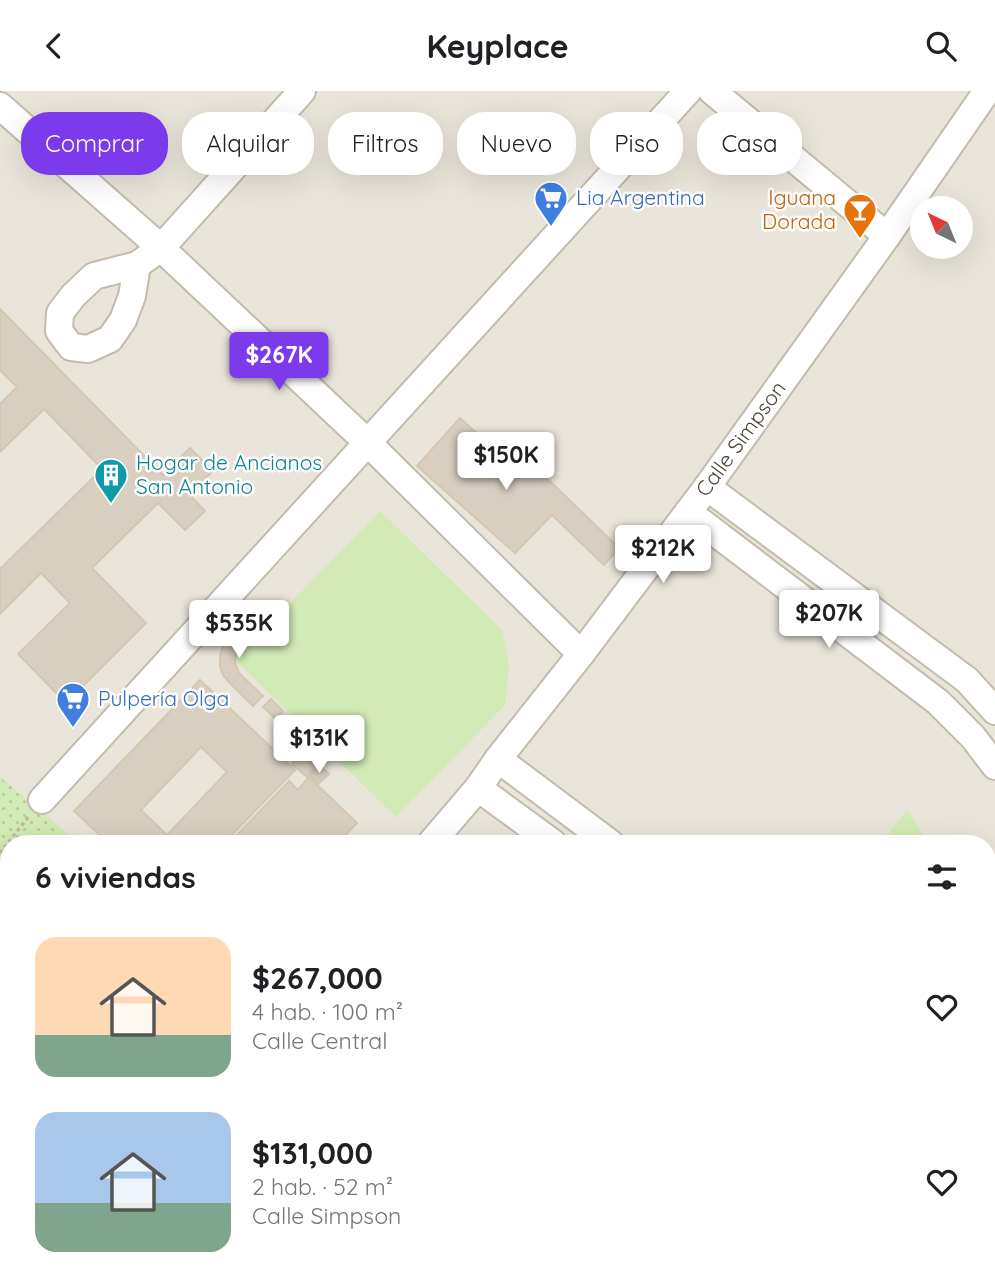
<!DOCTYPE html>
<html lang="es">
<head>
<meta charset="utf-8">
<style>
  body { margin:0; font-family:Quicksand,sans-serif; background:#f2f2f2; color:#202124; height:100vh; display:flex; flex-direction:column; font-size:26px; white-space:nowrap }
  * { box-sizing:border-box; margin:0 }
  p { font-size:23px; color:#757577 }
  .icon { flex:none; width:38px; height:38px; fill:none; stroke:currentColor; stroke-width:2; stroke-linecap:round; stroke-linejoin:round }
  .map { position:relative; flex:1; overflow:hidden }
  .details { position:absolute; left:0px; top:744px; width:996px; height:450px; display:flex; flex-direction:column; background:#fff; border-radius:28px 28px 0 0; box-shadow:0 7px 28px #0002 }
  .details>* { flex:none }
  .banner { position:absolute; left:21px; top:21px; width:954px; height:63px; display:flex; gap:14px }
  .needle { width:46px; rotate:317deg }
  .controls { position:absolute; left:910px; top:105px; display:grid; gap:14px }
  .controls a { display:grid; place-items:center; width:63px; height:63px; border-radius:50%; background:#fff; box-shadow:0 7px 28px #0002; font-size:35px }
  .price { position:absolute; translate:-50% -60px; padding:0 16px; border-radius:7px; background:#fff; color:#222; font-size:23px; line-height:46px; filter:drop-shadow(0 2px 4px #0008) }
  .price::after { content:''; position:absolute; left:50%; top:42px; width:21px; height:16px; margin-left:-10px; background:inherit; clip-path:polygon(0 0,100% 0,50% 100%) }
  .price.current { background:#7c3aed; color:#fff }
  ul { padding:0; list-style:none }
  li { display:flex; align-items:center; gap:21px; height:175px; padding:0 35px }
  li span { display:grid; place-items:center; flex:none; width:196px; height:140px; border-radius:21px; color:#555 }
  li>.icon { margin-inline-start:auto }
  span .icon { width:84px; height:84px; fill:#fffc; stroke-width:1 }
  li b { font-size:30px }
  h2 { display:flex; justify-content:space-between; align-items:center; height:84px; padding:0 35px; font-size:30px }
  .pill { padding:0 24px; border-radius:28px; background:#fff; box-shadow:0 7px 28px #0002; font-size:24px; line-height:63px }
  .pill.current { background:#7c3aed; color:#fff }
  header { display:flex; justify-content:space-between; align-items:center; height:91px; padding:0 35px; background:#fff; font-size:32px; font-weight:700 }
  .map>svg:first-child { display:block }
  .residential { fill:#eae5da; fill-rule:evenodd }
  .grass { fill:#d2eab5 }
  .forest { fill:url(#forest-firs) }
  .park { fill:url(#park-dots) }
  .water { fill:url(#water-rules) }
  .building { fill:#d8cfc1; stroke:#d3c7b4; stroke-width:2; fill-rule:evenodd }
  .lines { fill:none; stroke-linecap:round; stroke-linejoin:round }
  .minor-casing { stroke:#c2bbae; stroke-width:30 }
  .path { stroke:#c4b79f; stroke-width:3.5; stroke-dasharray:3.5 3.5; stroke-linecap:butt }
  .minor { stroke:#fff; stroke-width:26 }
  .labels { text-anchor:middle; stroke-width:5; stroke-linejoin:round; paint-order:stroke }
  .shop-label { font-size:21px; fill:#366cbe; stroke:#fff; text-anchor:start }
  .food-label { font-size:21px; fill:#c56008; stroke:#fff; text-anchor:end }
  .street-label { font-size:21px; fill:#4b4439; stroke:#fff }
  .culture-label { font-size:21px; fill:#0d838f; stroke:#fff; text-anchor:start }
</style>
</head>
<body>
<header><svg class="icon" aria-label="back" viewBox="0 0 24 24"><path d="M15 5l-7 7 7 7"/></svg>Keyplace<svg class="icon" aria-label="search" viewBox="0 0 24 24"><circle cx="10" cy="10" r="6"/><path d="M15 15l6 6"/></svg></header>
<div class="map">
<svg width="995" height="1193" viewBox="0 0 995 1193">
  <defs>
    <pattern id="forest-firs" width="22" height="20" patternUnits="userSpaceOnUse" patternTransform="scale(1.75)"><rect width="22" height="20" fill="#d2eab5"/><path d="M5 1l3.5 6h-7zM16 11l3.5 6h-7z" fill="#b6ca9c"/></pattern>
    <pattern id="park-dots" width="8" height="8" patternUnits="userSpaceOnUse" patternTransform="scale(1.75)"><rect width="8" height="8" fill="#d2eab5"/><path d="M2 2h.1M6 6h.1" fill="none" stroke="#b6ca9c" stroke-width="1.8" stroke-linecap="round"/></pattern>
    <pattern id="water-rules" width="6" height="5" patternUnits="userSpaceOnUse" patternTransform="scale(1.75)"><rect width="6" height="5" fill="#a9d4f2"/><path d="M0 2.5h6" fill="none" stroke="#8caec5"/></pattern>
  </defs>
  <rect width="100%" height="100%" fill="#f6f3ec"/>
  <g class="residential">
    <path d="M0,0h995v917l-8,-64v-101h-59l-21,-33 -25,33h-873v68l-9,-5zM922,117h39v39h-39z"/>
    <polygon points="527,1185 784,1185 779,1193 540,1193"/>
  </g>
  <g class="grass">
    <polygon points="380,420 502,539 509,575 505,614 396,726 235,569"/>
    <polygon points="907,718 928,752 882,752"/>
    <polygon points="987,1057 995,1139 995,1193 815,1193 820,1185 987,1185"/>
  </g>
  <polygon class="forest" points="0,815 9,820 9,1185 527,1185 540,1193 0,1193"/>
  <polygon class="park" points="0,686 79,752 9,752 9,820 0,815"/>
  <polygon class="water" points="670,1185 713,1185 724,1193 668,1193 665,1190"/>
  <g class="building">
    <polygon points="0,218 163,384 190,357 213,380 189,403 205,420 185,439 158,412 92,477 146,532 66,612 18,563 70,512 41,482 0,523 0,478 102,378 44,318 0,361 0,313 17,296 0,279"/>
    <polygon points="460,327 513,375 524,365 619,457 604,474 552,424 515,462 417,375"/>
    <polygon points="269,514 276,521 264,534 256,527"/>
    <polygon points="251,524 262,534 236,561 235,572 239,582 263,605 253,615 229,591 223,584 220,575 220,565 223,555 229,547"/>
    <path d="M200,589l95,90 -71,73h-116l-34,-32zM201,656l26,25 -60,63 -26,-25z"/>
    <polygon points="271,608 283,620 276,628 263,616"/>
    <polygon points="304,660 318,674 307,686 292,673"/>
    <polygon points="320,675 329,683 318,693 310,685"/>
    <polygon points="309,686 357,732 338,752 238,752 233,748 289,690 298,699"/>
  </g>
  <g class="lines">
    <defs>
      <g id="minor">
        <polyline points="712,0 887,145"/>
        <polyline points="0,15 161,157 368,352 581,563"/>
        <polyline points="137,174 132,205 123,229 110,248 88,258 71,256 59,240 60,222 73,205 94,185 137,174 161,157 302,0"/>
        <polyline points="707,396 967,589 995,620"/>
        <polyline points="688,421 938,611 973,646 995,675"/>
        <polyline points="498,668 610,752"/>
        <polyline points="478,697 553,752"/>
        <polyline points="42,709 688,0"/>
        <polyline points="431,752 478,697 498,668 581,563 707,396 887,145 987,0"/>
      </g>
    </defs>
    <use href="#minor" class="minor-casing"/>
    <g class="path">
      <polyline points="0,762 29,725"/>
      <polyline points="0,790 9,795"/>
    </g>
    <use href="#minor" class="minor"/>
  </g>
  <defs>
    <symbol id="supermarket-pin" viewBox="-11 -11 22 30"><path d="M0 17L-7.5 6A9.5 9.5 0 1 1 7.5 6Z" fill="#3f7fe0" stroke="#fff"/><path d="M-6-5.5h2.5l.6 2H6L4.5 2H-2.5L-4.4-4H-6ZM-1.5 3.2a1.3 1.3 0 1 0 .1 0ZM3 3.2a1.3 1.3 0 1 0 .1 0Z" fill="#fff"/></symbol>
    <symbol id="bar-pin" viewBox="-11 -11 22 30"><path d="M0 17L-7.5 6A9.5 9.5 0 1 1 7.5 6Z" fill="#e8710a" stroke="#fff"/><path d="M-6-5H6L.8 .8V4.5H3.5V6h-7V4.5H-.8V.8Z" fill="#fff"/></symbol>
    <symbol id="building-pin" viewBox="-11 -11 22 30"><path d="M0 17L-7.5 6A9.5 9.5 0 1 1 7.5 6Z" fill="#0f9aa8" stroke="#fff"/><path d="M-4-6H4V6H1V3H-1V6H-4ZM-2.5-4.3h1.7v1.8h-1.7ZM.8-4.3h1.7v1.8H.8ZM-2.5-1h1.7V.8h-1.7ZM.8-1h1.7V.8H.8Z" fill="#fff"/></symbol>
  </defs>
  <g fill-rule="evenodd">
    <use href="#supermarket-pin" x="532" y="88" width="38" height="52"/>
    <use href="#bar-pin" x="841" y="100" width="38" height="52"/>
    <use href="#building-pin" x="92" y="365" width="38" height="52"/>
    <use href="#supermarket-pin" x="54" y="589" width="38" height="52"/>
  </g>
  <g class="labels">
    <g class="shop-label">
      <text x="576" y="114">Lia Argentina</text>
      <text x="98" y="615">Pulpería Olga</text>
    </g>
    <g class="food-label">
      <text x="836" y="114">Iguana<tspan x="836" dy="24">Dorada</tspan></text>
    </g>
    <g class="street-label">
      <text transform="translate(741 348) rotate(-54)" y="7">Calle Simpson</text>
    </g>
    <g class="culture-label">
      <text x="136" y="379">Hogar de Ancianos<tspan x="136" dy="24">San Antonio</tspan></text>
    </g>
  </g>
</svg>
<div class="controls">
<a><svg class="needle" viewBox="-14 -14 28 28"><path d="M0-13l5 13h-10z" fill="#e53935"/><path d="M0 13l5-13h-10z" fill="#757577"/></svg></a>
</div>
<b class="price current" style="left:279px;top:301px">$267K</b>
<b class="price" style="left:506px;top:401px">$150K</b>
<b class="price" style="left:663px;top:494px">$212K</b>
<b class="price" style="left:829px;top:559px">$207K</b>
<b class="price" style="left:239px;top:569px">$535K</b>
<b class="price" style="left:319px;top:684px">$131K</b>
<div class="banner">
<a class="pill current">Comprar</a>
<a class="pill">Alquilar</a>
<a class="pill">Filtros</a>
<a class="pill">Nuevo</a>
<a class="pill">Piso</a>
<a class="pill">Casa</a>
</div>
<section class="details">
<h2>6 viviendas<svg class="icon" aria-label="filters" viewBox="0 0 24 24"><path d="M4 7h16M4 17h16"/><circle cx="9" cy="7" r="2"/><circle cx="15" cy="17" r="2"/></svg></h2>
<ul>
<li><span style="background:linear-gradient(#ffd9b3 70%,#7fa58c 0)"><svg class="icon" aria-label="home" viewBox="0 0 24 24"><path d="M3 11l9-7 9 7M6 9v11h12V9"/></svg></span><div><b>$267,000</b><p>4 hab. · 100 m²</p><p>Calle Central</p></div><svg class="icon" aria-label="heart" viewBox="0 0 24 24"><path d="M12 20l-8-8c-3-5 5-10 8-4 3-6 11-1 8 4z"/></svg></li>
<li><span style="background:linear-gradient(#a9c7e8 65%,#7fa58c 0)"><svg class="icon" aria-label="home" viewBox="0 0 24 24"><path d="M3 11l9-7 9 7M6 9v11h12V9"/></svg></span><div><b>$131,000</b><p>2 hab. · 52 m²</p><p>Calle Simpson</p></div><svg class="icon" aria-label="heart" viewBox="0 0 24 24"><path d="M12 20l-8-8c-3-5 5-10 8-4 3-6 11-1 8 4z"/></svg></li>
</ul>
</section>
</div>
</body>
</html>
